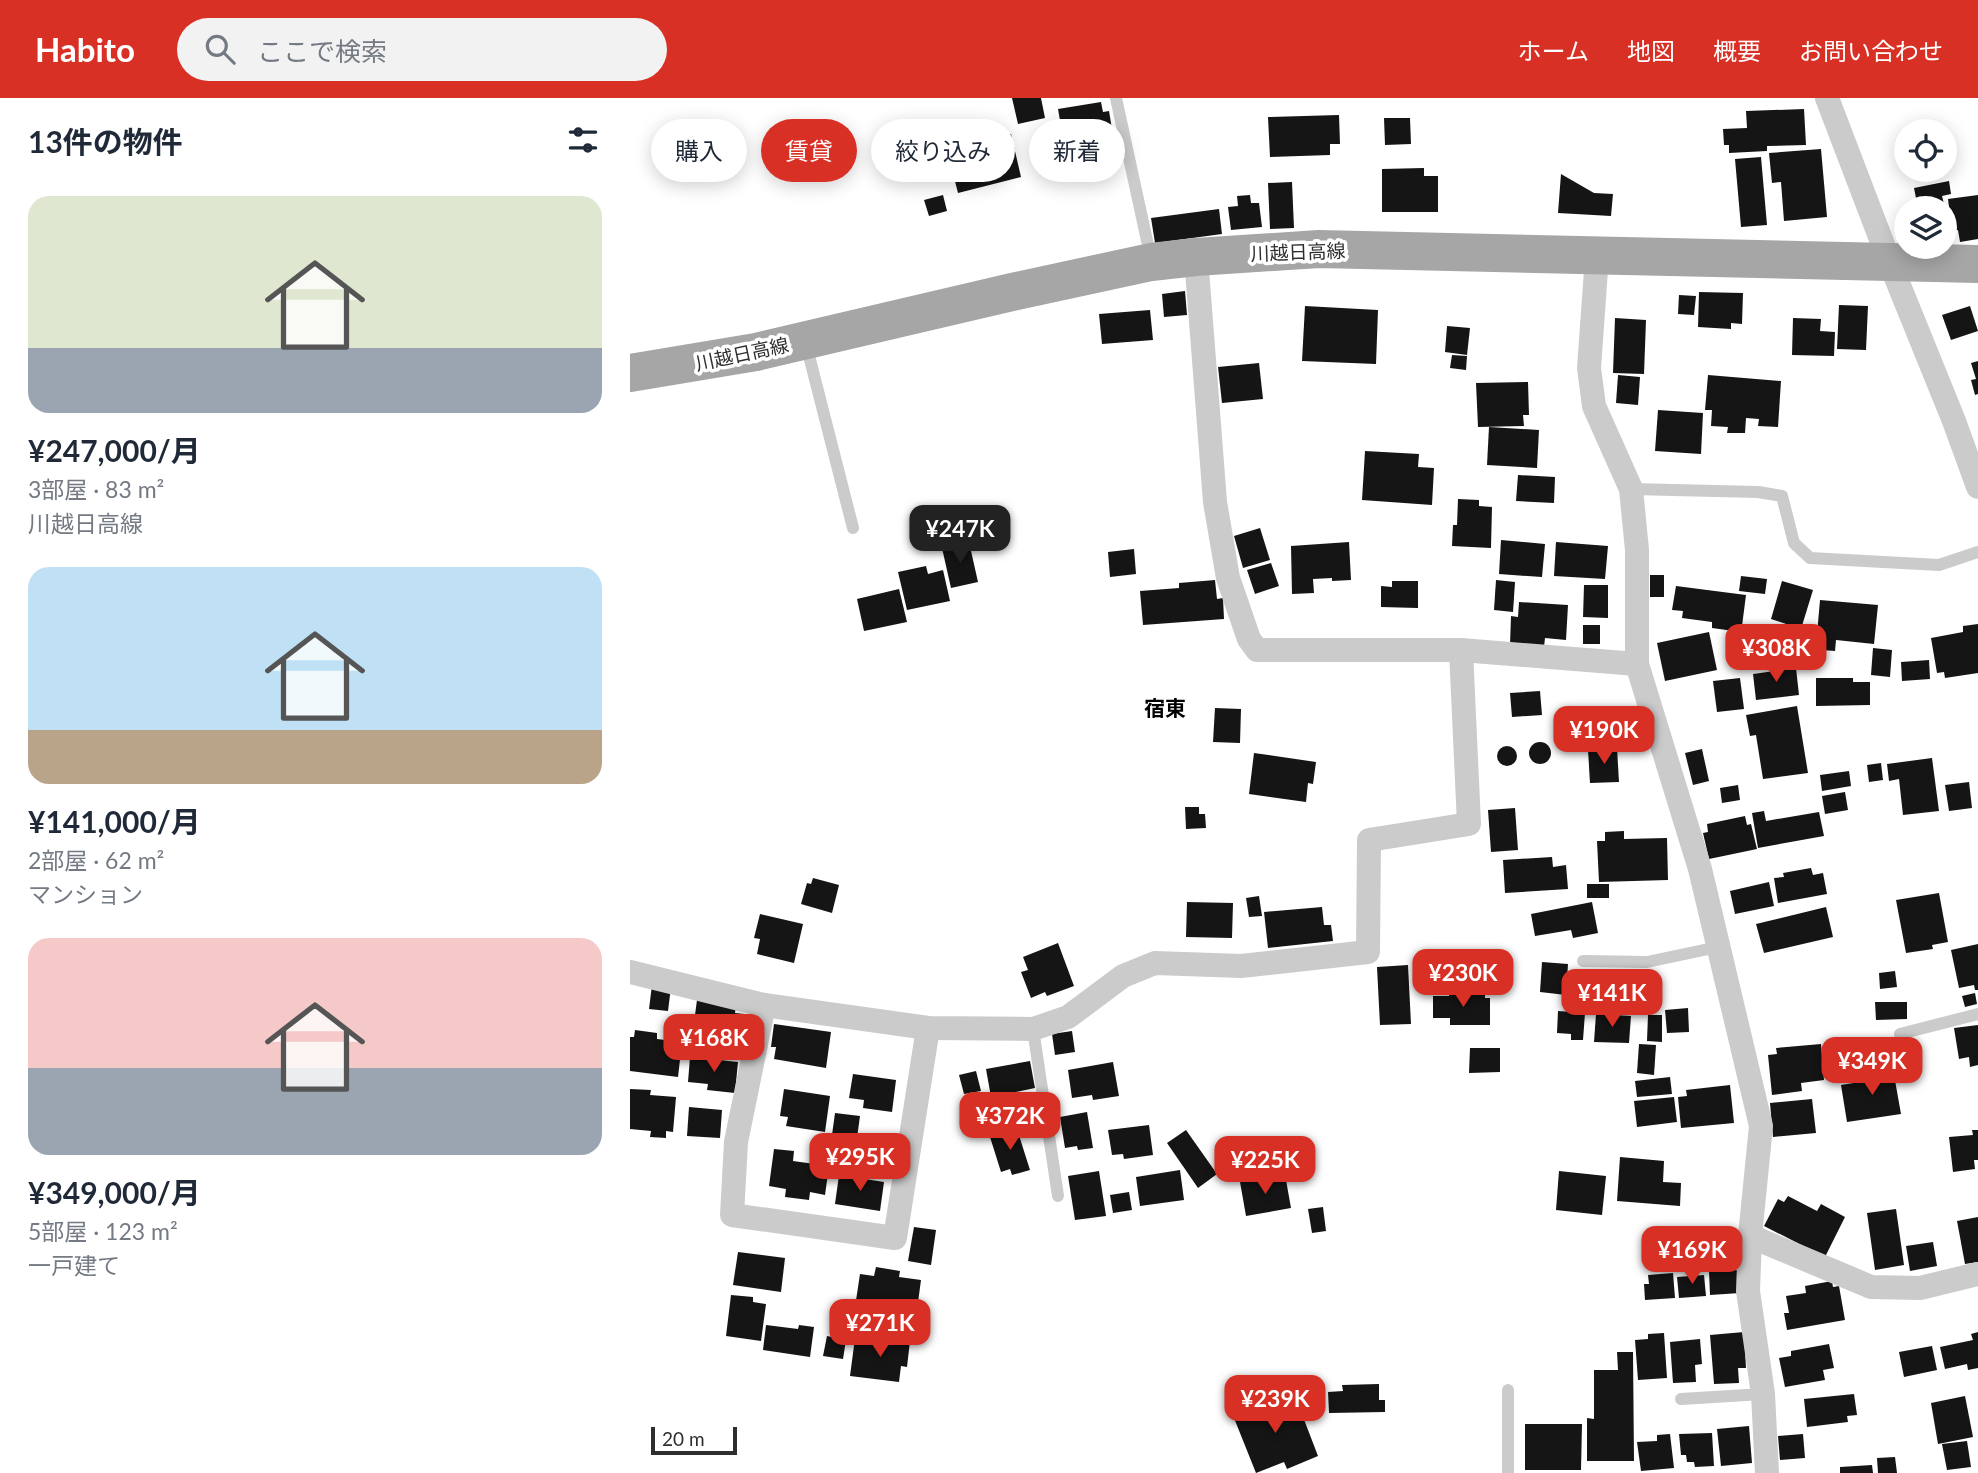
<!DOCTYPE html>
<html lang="ja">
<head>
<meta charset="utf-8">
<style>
  body { margin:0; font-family:Lato,"Noto Sans JP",sans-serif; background:#f2f2f3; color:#1f2937; height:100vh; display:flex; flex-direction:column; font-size:26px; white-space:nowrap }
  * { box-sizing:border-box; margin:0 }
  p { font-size:23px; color:#747a83 }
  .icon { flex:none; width:38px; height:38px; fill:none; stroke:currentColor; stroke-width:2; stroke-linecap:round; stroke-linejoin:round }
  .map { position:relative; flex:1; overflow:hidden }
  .panel { display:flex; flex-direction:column; background:#fff; width:630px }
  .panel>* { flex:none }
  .top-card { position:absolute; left:21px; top:21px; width:665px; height:63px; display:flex; gap:14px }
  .controls { position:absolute; left:1264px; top:21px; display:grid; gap:14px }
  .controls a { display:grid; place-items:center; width:63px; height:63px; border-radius:50%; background:#fff; box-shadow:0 4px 18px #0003; font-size:35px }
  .scale { position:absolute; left:21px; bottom:18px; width:86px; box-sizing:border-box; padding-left:7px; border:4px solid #2e2e2e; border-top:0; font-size:19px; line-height:24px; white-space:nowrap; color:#2e2e2e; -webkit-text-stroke:5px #fff; paint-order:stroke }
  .price { position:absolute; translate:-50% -60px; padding:0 16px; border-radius:14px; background:#d93025; color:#fff; font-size:23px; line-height:46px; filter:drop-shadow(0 2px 4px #0008) }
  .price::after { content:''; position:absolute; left:50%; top:42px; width:21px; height:16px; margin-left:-10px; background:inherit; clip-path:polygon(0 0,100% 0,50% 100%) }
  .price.current { background:#222; color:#fff }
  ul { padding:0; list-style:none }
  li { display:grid; align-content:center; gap:14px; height:371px; padding:0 28px }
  li span { display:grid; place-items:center; height:217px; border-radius:21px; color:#555 }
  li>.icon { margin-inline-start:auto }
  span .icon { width:126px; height:126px; fill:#fffc; stroke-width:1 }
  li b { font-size:30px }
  h2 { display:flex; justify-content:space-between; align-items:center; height:84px; padding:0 28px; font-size:30px }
  .tag { padding:0 24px; border-radius:32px; background:#fff; box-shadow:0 4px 18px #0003; font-size:24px; line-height:63px }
  .tag.current { background:#d93025; color:#fff }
  header { display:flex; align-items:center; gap:42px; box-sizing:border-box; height:98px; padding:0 35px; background:#d93025; color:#fff }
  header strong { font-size:33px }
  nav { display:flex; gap:38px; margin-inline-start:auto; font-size:24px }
  .search { width:490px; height:63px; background:#f2f2f3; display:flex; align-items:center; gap:18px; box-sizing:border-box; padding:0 24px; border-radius:38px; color:#747a83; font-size:26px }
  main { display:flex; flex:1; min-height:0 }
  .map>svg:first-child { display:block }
  .building { fill:#151515 }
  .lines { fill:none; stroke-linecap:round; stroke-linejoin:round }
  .lane { stroke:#cbcbcb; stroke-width:12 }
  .street { stroke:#cbcbcb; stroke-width:24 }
  .primary { stroke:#a6a6a6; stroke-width:38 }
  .labels { text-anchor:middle; stroke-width:7; stroke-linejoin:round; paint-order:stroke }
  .street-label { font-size:19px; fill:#2e2e2e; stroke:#fff }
  .neighbourhood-label { font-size:21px; font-weight:bold; fill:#000; stroke:#fff }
</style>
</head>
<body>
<header>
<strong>Habito</strong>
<div class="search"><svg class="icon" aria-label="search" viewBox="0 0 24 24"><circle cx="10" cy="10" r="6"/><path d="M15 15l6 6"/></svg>ここで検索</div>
<nav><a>ホーム</a><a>地図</a><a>概要</a><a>お問い合わせ</a></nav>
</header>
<main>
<section class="panel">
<h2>13件の物件<svg class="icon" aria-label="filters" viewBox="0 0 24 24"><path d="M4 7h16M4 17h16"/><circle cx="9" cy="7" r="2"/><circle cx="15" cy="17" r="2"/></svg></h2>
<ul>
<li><span style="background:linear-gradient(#dfe7d0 70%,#9aa5b1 0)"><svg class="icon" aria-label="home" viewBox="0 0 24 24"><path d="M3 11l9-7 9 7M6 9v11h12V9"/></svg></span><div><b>¥247,000/月</b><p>3部屋 · 83 m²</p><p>川越日高線</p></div></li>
<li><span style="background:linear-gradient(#bfe0f5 75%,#b9a48a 0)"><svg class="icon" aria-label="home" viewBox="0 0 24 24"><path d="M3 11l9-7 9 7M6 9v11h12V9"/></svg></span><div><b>¥141,000/月</b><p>2部屋 · 62 m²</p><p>マンション</p></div></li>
<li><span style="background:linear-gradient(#f6c9c9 60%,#9aa5b1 0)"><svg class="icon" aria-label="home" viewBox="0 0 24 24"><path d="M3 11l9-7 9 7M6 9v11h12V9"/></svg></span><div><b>¥349,000/月</b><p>5部屋 · 123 m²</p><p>一戸建て</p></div></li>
</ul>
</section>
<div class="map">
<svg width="1348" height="1375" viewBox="0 0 1348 1375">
  <rect width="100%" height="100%" fill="#fff"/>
  <g class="building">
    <polygon points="382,0 411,0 415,20 388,26"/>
    <polygon points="471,4 473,14 479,13 484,43 445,50 443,32 432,34 428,11"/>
    <polygon points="1174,11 1176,47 1137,48 1137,53 1099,55 1099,47 1094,47 1093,31 1117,30 1116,13"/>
    <polygon points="709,17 710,46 700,46 700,57 640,59 638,19"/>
    <polygon points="754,20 780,20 781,46 755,47"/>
    <polygon points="381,36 391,79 328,95 317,52 335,48 333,43 350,39 351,44"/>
    <polygon points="1191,51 1197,119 1154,123 1151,84 1142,85 1139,55"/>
    <polygon points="1131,59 1137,127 1111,129 1105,61"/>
    <polygon points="794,70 794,78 808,78 808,114 752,114 752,71"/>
    <polygon points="931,76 964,95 983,96 981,118 928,115"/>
    <polygon points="1319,83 1321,96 1312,98 1315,110 1288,110 1284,90"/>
    <polygon points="662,84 664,130 640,131 638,85"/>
    <polygon points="313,97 317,113 299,118 294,102"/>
    <polygon points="620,97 621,105 629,105 632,129 601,132 598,109 608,108 607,98"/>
    <polygon points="1348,97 1348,141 1330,144 1328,132 1322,133 1318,101"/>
    <polygon points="589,111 592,136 525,145 521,120"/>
    <polygon points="555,193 557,217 534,219 532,196"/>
    <polygon points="1069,194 1113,195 1112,226 1101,225 1101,231 1068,229"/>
    <polygon points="1049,197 1066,198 1064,217 1048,216"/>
    <polygon points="1209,207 1238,208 1236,252 1207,251"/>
    <polygon points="675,208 748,212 746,266 672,263"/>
    <polygon points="1340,208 1348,233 1321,242 1312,217"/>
    <polygon points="520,212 523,242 472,246 469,216"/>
    <polygon points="985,220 1016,222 1014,276 983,275"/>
    <polygon points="1163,220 1191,221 1190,233 1205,234 1204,258 1162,257"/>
    <polygon points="817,228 840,230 837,257 815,254"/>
    <polygon points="822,257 837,258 836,272 820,270"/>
    <polygon points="1348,263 1348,296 1345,297 1341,282 1346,281 1341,265"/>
    <polygon points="629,265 633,301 592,305 588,269"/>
    <polygon points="988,277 1010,279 1008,307 986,305"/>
    <polygon points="1078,277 1151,283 1148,329 1128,328 1129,321 1116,320 1115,335 1097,335 1098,329 1081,328 1082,312 1075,312"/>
    <polygon points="898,284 899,317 893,317 894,328 848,329 846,285"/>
    <polygon points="1028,312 1073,315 1071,356 1025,353"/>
    <polygon points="859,329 909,332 907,370 857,367"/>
    <polygon points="735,353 789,356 788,369 804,370 802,407 732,402"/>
    <polygon points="888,377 925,379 924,405 886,403"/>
    <polygon points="828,401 849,402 849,408 862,409 861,450 822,448 823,427 827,427"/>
    <polygon points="630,430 640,462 613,470 604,438"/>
    <polygon points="871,442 915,446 912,479 869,476"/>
    <polygon points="339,444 348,484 321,490 312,450"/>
    <polygon points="719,444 721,482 702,483 702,480 683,481 684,495 662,496 661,448"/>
    <polygon points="926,444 978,448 975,481 924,478"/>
    <polygon points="504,451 506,476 480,479 478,454"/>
    <polygon points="641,465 649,488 625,496 617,472"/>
    <polygon points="296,468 298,476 313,472 320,503 277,512 268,474"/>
    <rect x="1020" y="477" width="14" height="22"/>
    <polygon points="1111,478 1137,481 1135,496 1109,493"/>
    <polygon points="585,482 587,501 593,500 594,521 513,527 510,493 549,490 549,485"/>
    <polygon points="866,482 885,484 883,514 864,512"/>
    <polygon points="762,483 788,483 788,510 751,509 751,488 762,489"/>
    <polygon points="1152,483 1183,492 1171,531 1141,521"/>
    <polygon points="954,487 978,487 978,520 953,519"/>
    <polygon points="1046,488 1116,497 1112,528 1105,527 1104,533 1082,530 1082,524 1052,520 1053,513 1042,512"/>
    <polygon points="269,491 277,524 234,533 227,501"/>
    <polygon points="1190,502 1248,507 1244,546 1206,542 1205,553 1179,551 1181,535 1187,536"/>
    <polygon points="889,504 938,507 936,542 915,540 914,549 880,547 881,518 888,519"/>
    <polygon points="1348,526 1348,575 1315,580 1314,574 1307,575 1301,540 1333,534 1333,528"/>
    <rect x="953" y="527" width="17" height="19"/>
    <polygon points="1146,527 1165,533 1159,554 1139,549"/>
    <polygon points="1079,534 1087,572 1035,583 1027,545"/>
    <polygon points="1243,550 1262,552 1260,579 1241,577"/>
    <polygon points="1299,562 1300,581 1272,583 1271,564"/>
    <polygon points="1166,570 1169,597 1126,602 1123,576"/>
    <polygon points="1110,580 1114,611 1087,614 1083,583"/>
    <polygon points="1186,580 1223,580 1223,584 1240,584 1240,607 1186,608"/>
    <polygon points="910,593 912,617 882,619 880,595"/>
    <polygon points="1167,608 1178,675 1133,681 1126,637 1120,638 1116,617"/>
    <polygon points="585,610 611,611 610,645 583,644"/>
    <circle cx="910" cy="655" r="11"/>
    <circle cx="877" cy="658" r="10"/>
    <polygon points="987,650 989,684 960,685 958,652"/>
    <polygon points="1072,651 1079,683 1063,687 1055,655"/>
    <polygon points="624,655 686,664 683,686 678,685 676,704 619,696"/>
    <polygon points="1302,660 1309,713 1273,717 1269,681 1259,683 1257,666"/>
    <polygon points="1251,665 1253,682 1239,684 1237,667"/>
    <polygon points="1219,673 1221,688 1192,693 1190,677"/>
    <polygon points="1339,684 1342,710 1319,713 1315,687"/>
    <polygon points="1108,687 1110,702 1092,705 1090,690"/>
    <polygon points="1215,694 1218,712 1195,716 1192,698"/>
    <polygon points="555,709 569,709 569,716 575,716 576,730 556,731"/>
    <polygon points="885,710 888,752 861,754 858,712"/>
    <polygon points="1134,713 1136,723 1189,714 1194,738 1128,750 1122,715"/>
    <polygon points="1115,718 1117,727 1121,726 1127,751 1079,761 1073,735 1078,734 1077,726"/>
    <polygon points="994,733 994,741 1037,740 1038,782 969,784 967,743 975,743 975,734"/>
    <polygon points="922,759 923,769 936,767 938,791 875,795 873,762"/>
    <polygon points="1181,770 1183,777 1193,775 1197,796 1148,805 1144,780 1154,779 1153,775"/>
    <polygon points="183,780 209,787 202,815 171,806 177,785 181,786"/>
    <polygon points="1139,784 1144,808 1105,816 1100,793"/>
    <rect x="957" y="786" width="22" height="14"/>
    <polygon points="1309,795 1318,844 1302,847 1303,851 1276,855 1266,802"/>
    <polygon points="629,798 632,818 619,819 616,800"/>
    <polygon points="557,804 603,805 602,840 556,839"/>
    <polygon points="962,804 968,835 943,840 941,832 905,838 901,816"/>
    <polygon points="692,809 694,827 701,827 703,843 638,850 634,814"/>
    <polygon points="1196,809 1203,839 1134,855 1126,826"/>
    <polygon points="130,816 173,826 164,865 127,856 130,841 124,840"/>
    <polygon points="428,845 444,888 417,898 415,894 401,900 391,874 398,872 393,859"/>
    <polygon points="1348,846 1348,892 1345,892 1344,887 1329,890 1321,852"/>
    <polygon points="912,864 938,866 936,897 910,894"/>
    <polygon points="778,867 781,926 750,927 747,869"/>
    <polygon points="1265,873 1267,889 1250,891 1249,875"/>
    <polygon points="22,887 41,889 38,913 19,911"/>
    <polygon points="819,895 855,895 855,900 860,900 860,927 820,927 820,920 803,920 803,898 819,898"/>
    <polygon points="1345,895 1347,906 1335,909 1332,898"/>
    <polygon points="67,902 106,907 105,915 124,917 120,945 87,941 88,935 63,932"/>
    <polygon points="1245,904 1277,904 1277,921 1246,922"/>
    <polygon points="1058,910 1059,934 1037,935 1035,912"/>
    <polygon points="928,913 955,915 953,942 941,942 941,936 927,935"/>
    <polygon points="966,916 1001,918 999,945 964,944"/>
    <polygon points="1018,917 1032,917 1032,944 1017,943"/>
    <polygon points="144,926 201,934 196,970 144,961 146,949 141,949"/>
    <polygon points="1348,927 1348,967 1340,969 1339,959 1329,961 1324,930"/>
    <polygon points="5,932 27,935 27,941 52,944 48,979 0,973 0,939 4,939"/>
    <polygon points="442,933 445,954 425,957 422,936"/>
    <polygon points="1009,946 1026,947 1024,977 1007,975"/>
    <polygon points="1191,946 1194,982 1171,985 1172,993 1142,997 1138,957 1147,956 1146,950"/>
    <polygon points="840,950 870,950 870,974 839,975"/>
    <polygon points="60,959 108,964 105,995 77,992 78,986 58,984"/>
    <polygon points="400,963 405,990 361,999 356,971"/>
    <polygon points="483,964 489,998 463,1002 462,997 442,1000 438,972"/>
    <polygon points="1263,971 1271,1016 1217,1024 1211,987 1230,984 1229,976"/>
    <polygon points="346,973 351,993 334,996 329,977"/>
    <polygon points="223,976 266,982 262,1014 233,1010 234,1002 219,1000"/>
    <polygon points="1040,979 1042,996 1007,999 1005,983"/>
    <polygon points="1100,987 1104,1025 1051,1030 1048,999 1057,998 1056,992"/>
    <polygon points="0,991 21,992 20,997 46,999 43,1034 36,1033 36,1040 20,1039 21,1033 0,1031"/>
    <polygon points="154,991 200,998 195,1034 156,1028 158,1019 150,1018"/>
    <polygon points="1044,999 1047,1024 1007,1029 1004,1003"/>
    <polygon points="1182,1001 1186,1035 1143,1039 1140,1005"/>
    <polygon points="59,1009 92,1012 90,1040 57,1038"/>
    <polygon points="457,1014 463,1050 448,1052 447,1048 435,1050 430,1019"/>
    <polygon points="205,1015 230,1018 227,1040 202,1037"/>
    <polygon points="519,1027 523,1057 494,1061 493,1056 482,1057 478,1032"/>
    <polygon points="387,1031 400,1072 382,1077 380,1071 371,1074 360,1039"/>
    <polygon points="556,1032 587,1076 568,1090 537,1045"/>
    <polygon points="1342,1032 1348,1032 1348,1062 1344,1062 1345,1071 1323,1074 1319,1039 1343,1037"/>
    <polygon points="144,1051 164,1053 163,1063 199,1068 195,1097 180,1094 179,1102 155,1099 156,1091 139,1088"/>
    <polygon points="990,1059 1034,1063 1033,1084 1051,1085 1050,1108 987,1103"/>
    <polygon points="550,1072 554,1102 510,1108 506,1079"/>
    <polygon points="469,1073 476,1118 445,1122 438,1078"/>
    <polygon points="929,1073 976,1078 972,1117 926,1112"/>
    <polygon points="209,1077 254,1084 250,1113 205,1106"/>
    <polygon points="642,1078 644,1084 656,1082 661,1110 616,1118 610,1084"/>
    <polygon points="499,1094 502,1112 483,1115 480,1097"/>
    <polygon points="1158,1098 1187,1113 1191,1106 1215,1119 1195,1159 1134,1128 1148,1101 1154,1104"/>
    <polygon points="693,1109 696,1133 682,1135 678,1111"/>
    <polygon points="1266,1111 1274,1167 1245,1172 1237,1115"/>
    <polygon points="1348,1119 1348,1164 1335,1166 1327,1123"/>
    <polygon points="284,1129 306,1132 301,1167 278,1163"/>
    <polygon points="1303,1144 1307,1168 1280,1173 1276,1148"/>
    <polygon points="108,1154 155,1160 151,1194 103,1187"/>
    <polygon points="246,1169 270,1173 269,1179 291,1182 287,1212 264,1209 263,1214 225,1209 230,1176 244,1178"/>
    <polygon points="1109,1172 1110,1195 1080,1197 1079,1173"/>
    <polygon points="1043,1175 1045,1200 1015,1202 1014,1186 1019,1186 1018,1177"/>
    <polygon points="1074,1177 1076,1198 1049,1200 1047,1179"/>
    <polygon points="1202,1183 1203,1189 1209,1188 1215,1222 1157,1232 1154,1215 1159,1215 1156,1198 1176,1195 1175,1188"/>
    <polygon points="101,1197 123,1199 123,1204 136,1206 131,1243 96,1238"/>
    <polygon points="136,1227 168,1231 169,1227 184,1229 180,1259 133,1252"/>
    <polygon points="1114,1234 1116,1270 1108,1270 1109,1285 1084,1286 1080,1237"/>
    <polygon points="1348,1234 1348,1270 1338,1272 1337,1266 1315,1271 1310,1249 1343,1242 1341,1236"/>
    <polygon points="1034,1235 1037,1280 1008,1282 1005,1242 1018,1241 1018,1236"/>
    <polygon points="197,1238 216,1242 213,1261 193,1258"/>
    <polygon points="225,1240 256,1245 257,1240 280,1243 277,1269 271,1268 269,1284 220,1278"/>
    <polygon points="1070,1241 1072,1266 1065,1267 1066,1284 1043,1285 1040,1244"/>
    <polygon points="1199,1246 1204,1270 1193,1272 1195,1282 1155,1289 1149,1260 1161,1258 1161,1253"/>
    <polygon points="1302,1248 1307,1272 1274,1279 1269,1254"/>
    <polygon points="987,1254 1003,1254 1004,1363 957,1363 957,1320 964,1321 964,1272 988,1272"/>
    <polygon points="749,1286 749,1302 755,1302 755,1314 699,1315 698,1294 713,1293 712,1287"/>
    <polygon points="1224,1296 1227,1317 1217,1318 1218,1324 1177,1329 1174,1301"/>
    <polygon points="665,1298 688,1358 657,1371 654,1364 626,1375 602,1315 629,1305 632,1311"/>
    <polygon points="1335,1298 1343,1339 1308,1346 1301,1305"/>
    <polygon points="895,1326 952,1326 951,1372 895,1372"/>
    <polygon points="1119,1328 1122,1365 1091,1368 1087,1331"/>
    <polygon points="1082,1335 1084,1368 1065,1369 1064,1364 1057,1364 1056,1357 1051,1357 1049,1336"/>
    <polygon points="1040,1336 1044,1370 1011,1373 1007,1344 1027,1343 1027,1337"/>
    <polygon points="1173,1336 1175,1360 1150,1362 1148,1338"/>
    <polygon points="1337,1343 1341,1369 1317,1372 1312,1346"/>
    <polygon points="1265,1359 1267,1375 1248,1375 1247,1360"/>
    <polygon points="1242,1367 1243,1375 1210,1375 1210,1369"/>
  </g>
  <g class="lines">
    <g class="lane">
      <polyline points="486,0 521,161"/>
      <polyline points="176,246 223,430"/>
      <polyline points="1001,391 1128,394 1152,398 1164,445 1180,460 1309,467 1348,454"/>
      <polyline points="953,863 1017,864 1088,849"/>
      <polyline points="403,931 428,1098"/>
      <polyline points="1270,936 1348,916"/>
      <polyline points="878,1292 878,1375"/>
      <polyline points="1051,1301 1133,1296"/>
    </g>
    <g class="street">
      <polyline points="1197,0 1260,165 1324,323 1348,389"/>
      <polyline points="967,158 959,270 964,308 1001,391 1007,452 1007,566 1070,771 1131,1028 1120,1138 1118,1193 1133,1296 1137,1375"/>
      <polyline points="566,159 585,404 598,480 619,541 627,552 831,552 1007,566"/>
      <polyline points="0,874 134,907 298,930 403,931 438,919 493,878 525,865 611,868 738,854 739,742 839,726 831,552"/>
      <polyline points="134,907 106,1044 102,1117 265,1140 298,930"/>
      <polyline points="1120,1138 1241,1189 1290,1190 1348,1176"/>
    </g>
    <polyline class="primary" points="0,275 126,254 382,194 521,164 566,159 689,151 1348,166"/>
  </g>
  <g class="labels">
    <g class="street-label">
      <text transform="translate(668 154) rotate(-2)" y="7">川越日高線</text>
      <text transform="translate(112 256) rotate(-12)" y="7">川越日高線</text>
    </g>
    <g class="neighbourhood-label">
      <text x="535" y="618">宿東</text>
    </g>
  </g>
</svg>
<div class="controls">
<a><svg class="icon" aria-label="locate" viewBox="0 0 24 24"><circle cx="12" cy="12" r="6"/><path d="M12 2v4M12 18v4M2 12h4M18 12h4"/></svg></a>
<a><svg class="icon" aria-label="layers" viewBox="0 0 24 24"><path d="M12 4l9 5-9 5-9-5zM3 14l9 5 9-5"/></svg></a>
</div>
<div class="scale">20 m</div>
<b class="price current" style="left:330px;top:467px">¥247K</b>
<b class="price" style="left:1146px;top:586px">¥308K</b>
<b class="price" style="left:974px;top:668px">¥190K</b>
<b class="price" style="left:833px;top:911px">¥230K</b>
<b class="price" style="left:982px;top:931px">¥141K</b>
<b class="price" style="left:84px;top:976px">¥168K</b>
<b class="price" style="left:1242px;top:999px">¥349K</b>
<b class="price" style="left:380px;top:1054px">¥372K</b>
<b class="price" style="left:230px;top:1095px">¥295K</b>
<b class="price" style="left:635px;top:1098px">¥225K</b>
<b class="price" style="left:1062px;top:1188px">¥169K</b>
<b class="price" style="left:250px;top:1261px">¥271K</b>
<b class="price" style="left:645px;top:1337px">¥239K</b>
<div class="top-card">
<a class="tag">購入</a>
<a class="tag current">賃貸</a>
<a class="tag">絞り込み</a>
<a class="tag">新着</a>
</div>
</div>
</main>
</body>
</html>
